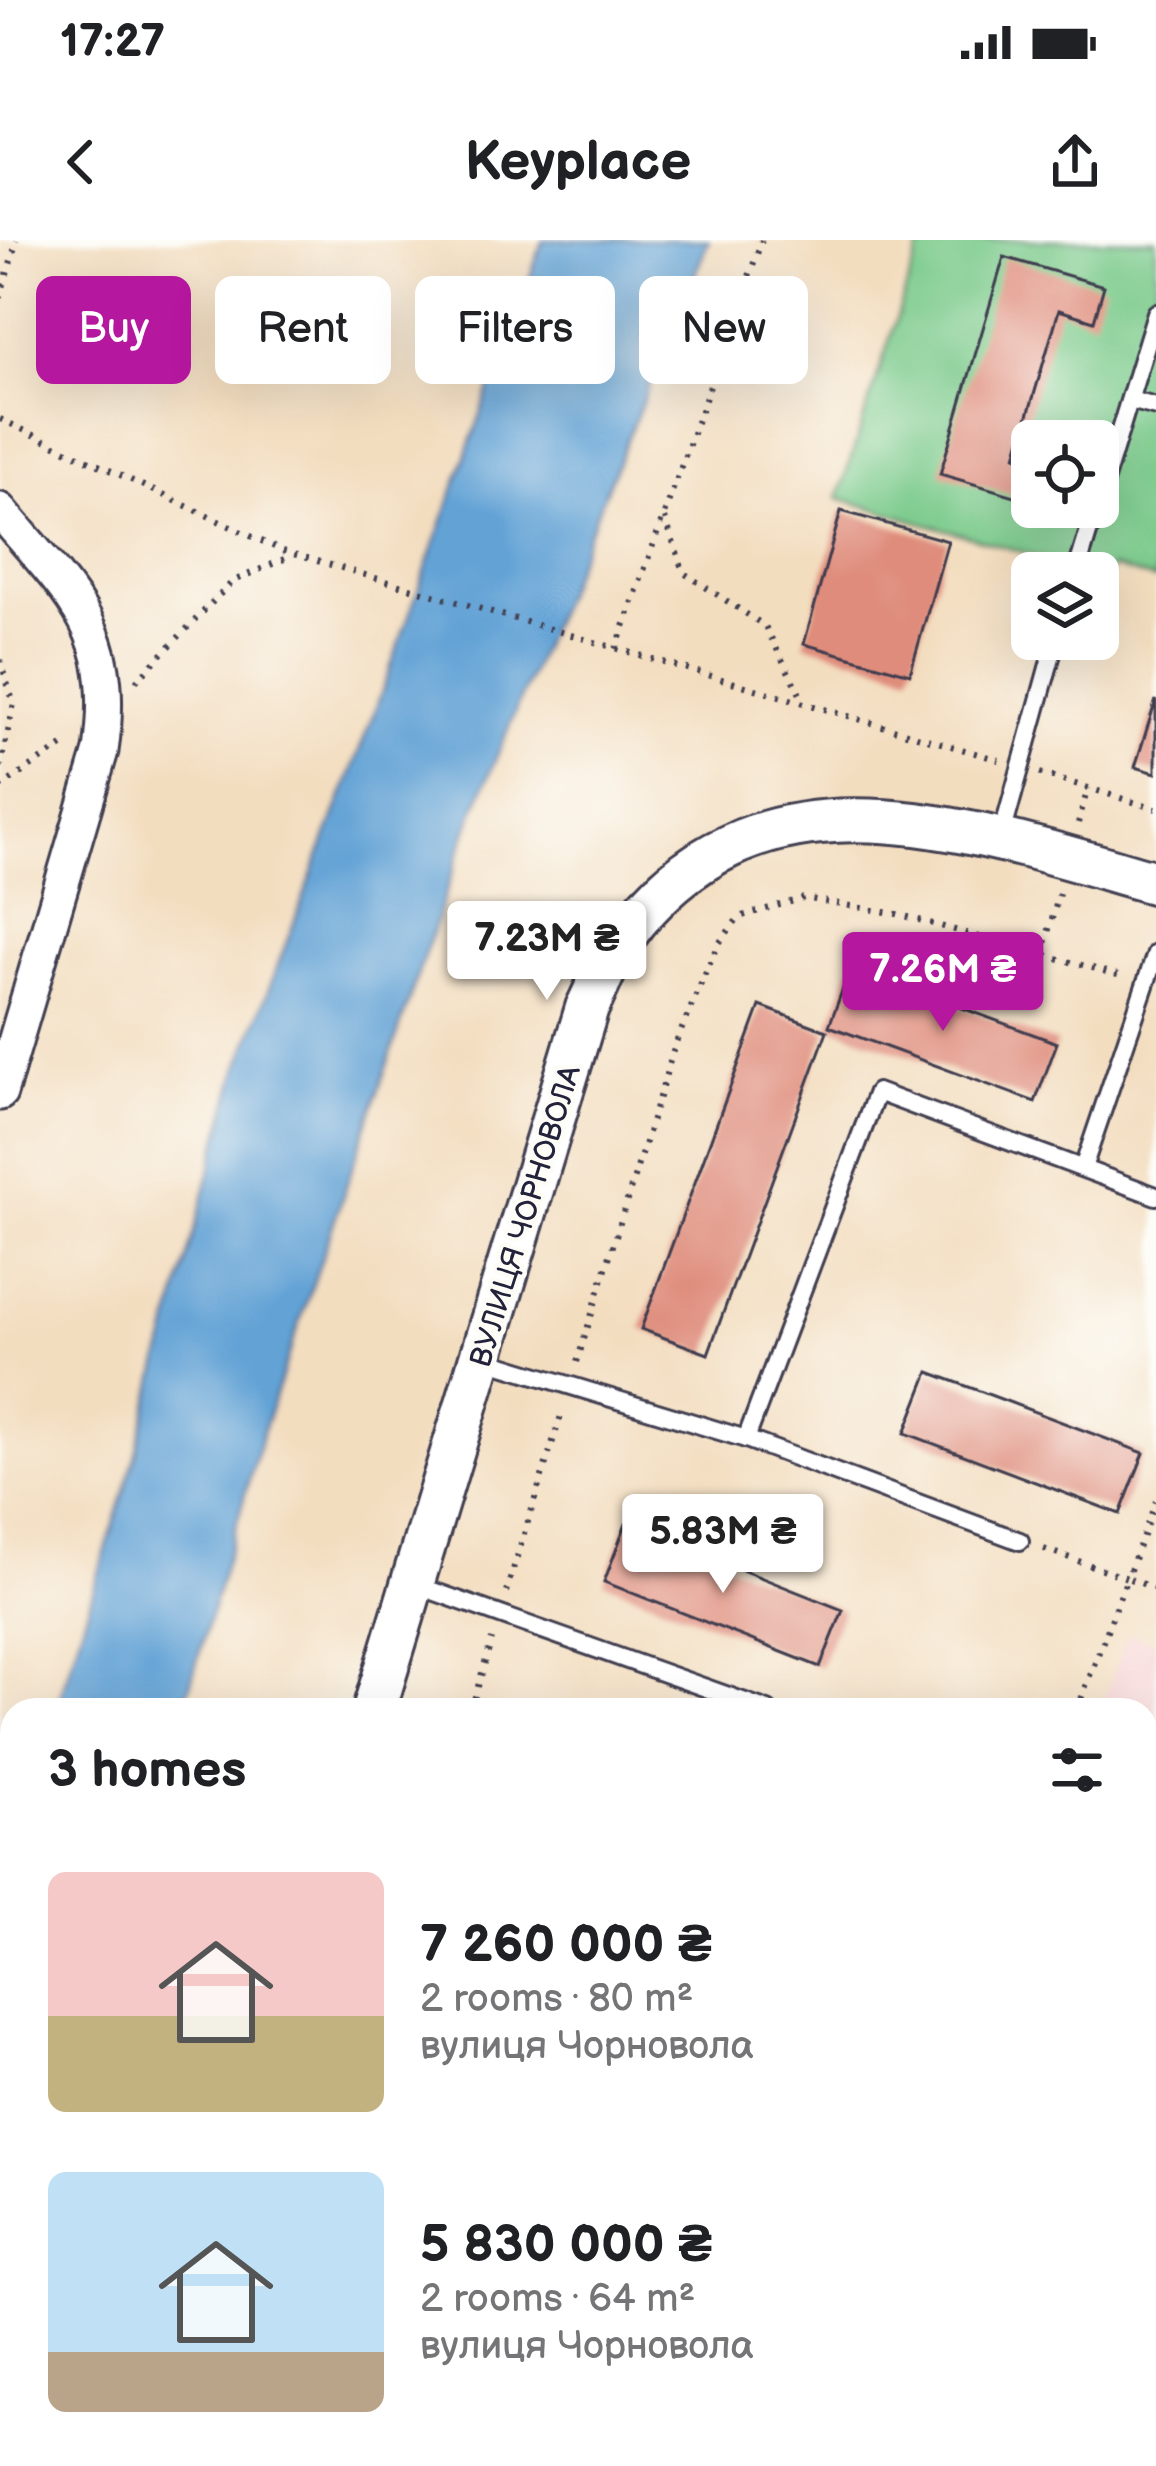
<!DOCTYPE html>
<html lang="en">
<head>
<meta charset="utf-8">
<style>
  body { margin:0; font-family:"Balsamiq Sans",sans-serif; background:#f6f6f6; color:#202124; height:100vh; display:flex; flex-direction:column; font-size:45px; white-space:nowrap }
  * { box-sizing:border-box; margin:0 }
  p { font-size:39px; color:#757577 }
  .icon { flex:none; width:66px; height:66px; fill:none; stroke:currentColor; stroke-width:2; stroke-linecap:round; stroke-linejoin:round }
  .map { position:relative; flex:1; overflow:hidden }
  .panel { position:absolute; left:0px; top:1458px; width:1158px; height:768px; display:flex; flex-direction:column; background:#fff; border-radius:36px 36px 0 0; box-shadow:0 12px 48px #0002 }
  .panel>* { flex:none }
  .top-card { position:absolute; left:36px; top:36px; width:1086px; height:108px; display:flex; gap:24px }
  .controls { position:absolute; left:1011px; top:180px; display:grid; gap:24px }
  .controls a { display:grid; place-items:center; width:108px; height:108px; border-radius:18px; background:#fff; box-shadow:0 12px 48px #0002; font-size:60px }
  .price { position:absolute; translate:-50% -102px; padding:0 27px; border-radius:12px; background:#fff; color:#222; font-size:39px; line-height:78px; filter:drop-shadow(0 3px 6px #0008) }
  .price::after { content:''; position:absolute; left:50%; top:72px; width:36px; height:27px; margin-left:-18px; background:inherit; clip-path:polygon(0 0,100% 0,50% 100%) }
  .price.selected { background:#b5179e; color:#fff }
  ul { padding:0; list-style:none }
  li { display:flex; align-items:center; gap:36px; height:300px; padding:0 48px }
  li span { display:grid; place-items:center; flex:none; width:336px; height:240px; border-radius:18px; color:#555 }
  li>.icon { margin-inline-start:auto }
  span .icon { width:144px; height:144px; fill:#fffc; stroke-width:1 }
  li b { font-size:51px }
  h2 { display:flex; justify-content:space-between; align-items:center; height:144px; padding:0 48px; font-size:51px }
  .pill { padding:0 42px; border-radius:18px; background:#fff; box-shadow:0 12px 48px #0002; font-size:42px; line-height:108px }
  .pill.selected { background:#b5179e; color:#fff }
  .status { display:flex; justify-content:space-between; align-items:center; height:84px; padding:0 60px; background:#fff; direction:ltr }
  .status svg { height:33px; fill:currentColor }
  header { display:flex; justify-content:space-between; align-items:center; height:156px; padding:0 48px; background:#fff; font-size:54px; font-weight:700 }
  .map>svg:first-child { display:block }
  .built { fill:#f7cfd2 }
  .green { fill:#7aca8b; stroke:#4e7663; stroke-width:3; fill-rule:evenodd }
  .water { fill:#62a2d5; stroke:#426288; stroke-width:3 }
  .building { fill:#df8c7c }
  .lines { fill:none; stroke-linecap:round; stroke-linejoin:round }
  .service-casing { stroke:#413e4f; stroke-width:22 }
  .minor-casing { stroke:#413e4f; stroke-width:39 }
  .tertiary-casing { stroke:#413e4f; stroke-width:48 }
  .path { stroke:#413e4f; stroke-width:6; stroke-dasharray:3 9; stroke-linecap:butt }
  .service { stroke:#fff; stroke-width:16 }
  .minor { stroke:#fff; stroke-width:33 }
  .tertiary { stroke:#fff; stroke-width:42 }
  .labels { text-anchor:middle; stroke-width:9; stroke-linejoin:round; paint-order:stroke }
  .street-label { font-size:30px; fill:#22223b; stroke:#fdfcf7 }
</style>
</head>
<body>
<div class="status"><b>17:27</b><svg viewBox="0 0 49 12"><path d="M0 12V9h3v3zM5 12V6h3v6zM10 12V3h3v9zM15 12V0h3v12zM26 1h20v11H26zM47 4h2v5h-2z"/></svg></div>
<header><svg class="icon" aria-label="back" viewBox="0 0 24 24"><path d="M15 5l-7 7 7 7"/></svg>Keyplace<svg class="icon" aria-label="share" viewBox="0 0 24 24"><path d="M12 15V3M7 8l5-5 5 5M5 13v7h14v-7"/></svg></header>
<div class="map">
<svg width="1156" height="2226" viewBox="0 0 1156 2226">
  <rect width="100%" height="100%" fill="#fdfcf7"/>
  <filter id="ink" filterUnits="userSpaceOnUse"><feTurbulence type="fractalNoise" baseFrequency=".00833" numOctaves="2"/><feDisplacementMap in="SourceGraphic" scale="24" xChannelSelector="R" yChannelSelector="G"/><feConvolveMatrix kernelMatrix="1 2 1 2 8 2 1 2 1" color-interpolation-filters="sRGB"/></filter>
  <filter id="wash" filterUnits="userSpaceOnUse"><feTurbulence type="fractalNoise" baseFrequency=".004" numOctaves="4" result="noise"/><feDisplacementMap in="SourceGraphic" scale="48" xChannelSelector="R" yChannelSelector="G"/><feGaussianBlur stdDeviation="2.7" result="paint"/><feColorMatrix in="noise" values="0 0 0 0 0 0 0 0 0 0 0 0 0 0 0 0 0 1.4 0 .05"/><feComposite in="paint" operator="in"/></filter>
  <g filter="url(#wash)">
    <rect width="100%" height="100%" fill="#f3ddbf"/>
    <g class="built">
      <polygon points="1129,1393 1156,1403 1156,1871 1146,1867 1146,1470 1100,1470"/>
      <polygon points="1146,1915 1156,1919 1156,2226 830,2226 834,2214 1146,2214"/>
      <polygon points="220,2214 519,2214 550,2226 214,2226"/>
    </g>
    <path class="green" d="M922,0h234v340l-44,-13 -4,10 -270,-79zM1032,201h66v66h-66z"/>
    <g class="water">
      <polygon points="543,0 709,0 469,584 264,1188 183,1470 56,1470 134,1220 236,835 381,454"/>
      <polygon points="12,1612 12,2062 0,2090 0,1651"/>
    </g>
    <g id="blocks">
      <g class="building">
        <polygon points="1004,17 1104,46 1094,81 1059,70 1016,216 1032,221 1032,261 940,234"/>
        <polygon points="841,271 948,301 910,434 804,404"/>
        <polygon points="1156,460 1156,533 1135,527"/>
        <polygon points="851,727 1057,803 1035,862 829,786"/>
        <polygon points="760,766 827,791 708,1114 641,1089"/>
        <polygon points="929,1132 1144,1213 1120,1274 905,1193"/>
        <polygon points="626,1284 843,1370 820,1427 604,1342"/>
        <polygon points="1150,2028 1156,2030 1156,2182 1146,2178"/>
        <polygon points="1076,2214 1128,2214 1123,2226 1071,2226"/>
      </g>
    </g>
  </g>
  <g filter="url(#ink)">
    <use href="#blocks" fill-opacity="0" stroke="#413e4f" stroke-width="3"/>
    <g class="lines">
      <defs>
        <g id="service">
          <polyline points="1130,160 1156,167"/>
          <polyline points="1098,262 1156,73"/>
          <polyline points="1076,333 1096,267"/>
          <polyline points="1001,598 1056,399"/>
          <polyline points="1084,925 1156,713"/>
          <polyline points="483,1119 746,1199 1020,1301"/>
          <polyline points="746,1199 877,852 1156,956"/>
          <polyline points="413,1344 768,1470"/>
          <polyline points="1146,1610 1156,1613"/>
          <polyline points="808,2214 840,2226"/>
        </g>
        <path id="minor" d="M0,270c73,89 118,118 101,241l-101,342"/>
        <g id="tertiary">
          <path d="M374,1470l213,-702c12,-24 22,-52 38,-73 134,-185 352,-103 531,-52"/>
          <polyline points="112,2226 119,2214"/>
        </g>
      </defs>
      <use href="#service" class="service-casing"/>
      <use href="#minor" class="minor-casing"/>
      <use href="#tertiary" class="tertiary-casing"/>
      <g class="path">
        <polyline points="0,58 17,0"/>
        <polyline points="0,179 283,311 999,520"/>
        <polyline points="665,278 684,333 765,386 803,460"/>
        <polyline points="616,409 762,0"/>
        <polyline points="0,420 14,464 0,528"/>
        <polyline points="136,441 233,341 291,316"/>
        <polyline points="1040,533 1156,569"/>
        <polyline points="0,547 69,502"/>
        <polyline points="1078,583 1088,548"/>
        <polyline points="1042,714 1059,654"/>
        <polyline points="577,1122 675,805 717,706 739,677 804,658 897,674 1125,737"/>
        <polyline points="1044,1309 1127,1338 1156,1261"/>
        <polyline points="506,1352 563,1169"/>
        <polyline points="471,1470 492,1399"/>
        <polyline points="1077,1470 1127,1338 1156,1349"/>
        <polyline points="1146,1894 1156,1897"/>
        <polyline points="606,2214 638,2226"/>
        <polyline points="205,2226 212,2214"/>
      </g>
      <use href="#service" class="service"/>
      <use href="#minor" class="minor"/>
      <use href="#tertiary" class="tertiary"/>
    </g>
  </g>
  <g class="labels">
    <g class="street-label">
      <text transform="translate(525 976) rotate(-73)" y="10">ВУЛИЦЯ ЧОРНОВОЛА</text>
    </g>
  </g>
</svg>
<div class="controls">
<a><svg class="icon" aria-label="locate" viewBox="0 0 24 24"><circle cx="12" cy="12" r="6"/><path d="M12 2v4M12 18v4M2 12h4M18 12h4"/></svg></a>
<a><svg class="icon" aria-label="layers" viewBox="0 0 24 24"><path d="M12 4l9 5-9 5-9-5zM3 14l9 5 9-5"/></svg></a>
</div>
<b class="price" style="left:547px;top:763px">7.23M ₴</b>
<b class="price selected" style="left:943px;top:794px">7.26M ₴</b>
<b class="price" style="left:723px;top:1356px">5.83M ₴</b>
<div class="top-card">
<a class="pill selected">Buy</a>
<a class="pill">Rent</a>
<a class="pill">Filters</a>
<a class="pill">New</a>
</div>
<section class="panel">
<h2>3 homes<svg class="icon" aria-label="filters" viewBox="0 0 24 24"><path d="M4 7h16M4 17h16"/><circle cx="9" cy="7" r="2"/><circle cx="15" cy="17" r="2"/></svg></h2>
<ul>
<li><span style="background:linear-gradient(#f6c9c9 60%,#c2b280 0)"><svg class="icon" aria-label="home" viewBox="0 0 24 24"><path d="M3 11l9-7 9 7M6 9v11h12V9"/></svg></span><div><b>7 260 000 ₴</b><p>2 rooms · 80 m²</p><p>вулиця Чорновола</p></div></li>
<li><span style="background:linear-gradient(#bfe0f5 75%,#b9a48a 0)"><svg class="icon" aria-label="home" viewBox="0 0 24 24"><path d="M3 11l9-7 9 7M6 9v11h12V9"/></svg></span><div><b>5 830 000 ₴</b><p>2 rooms · 64 m²</p><p>вулиця Чорновола</p></div></li>
</ul>
</section>
</div>
</body>
</html>
